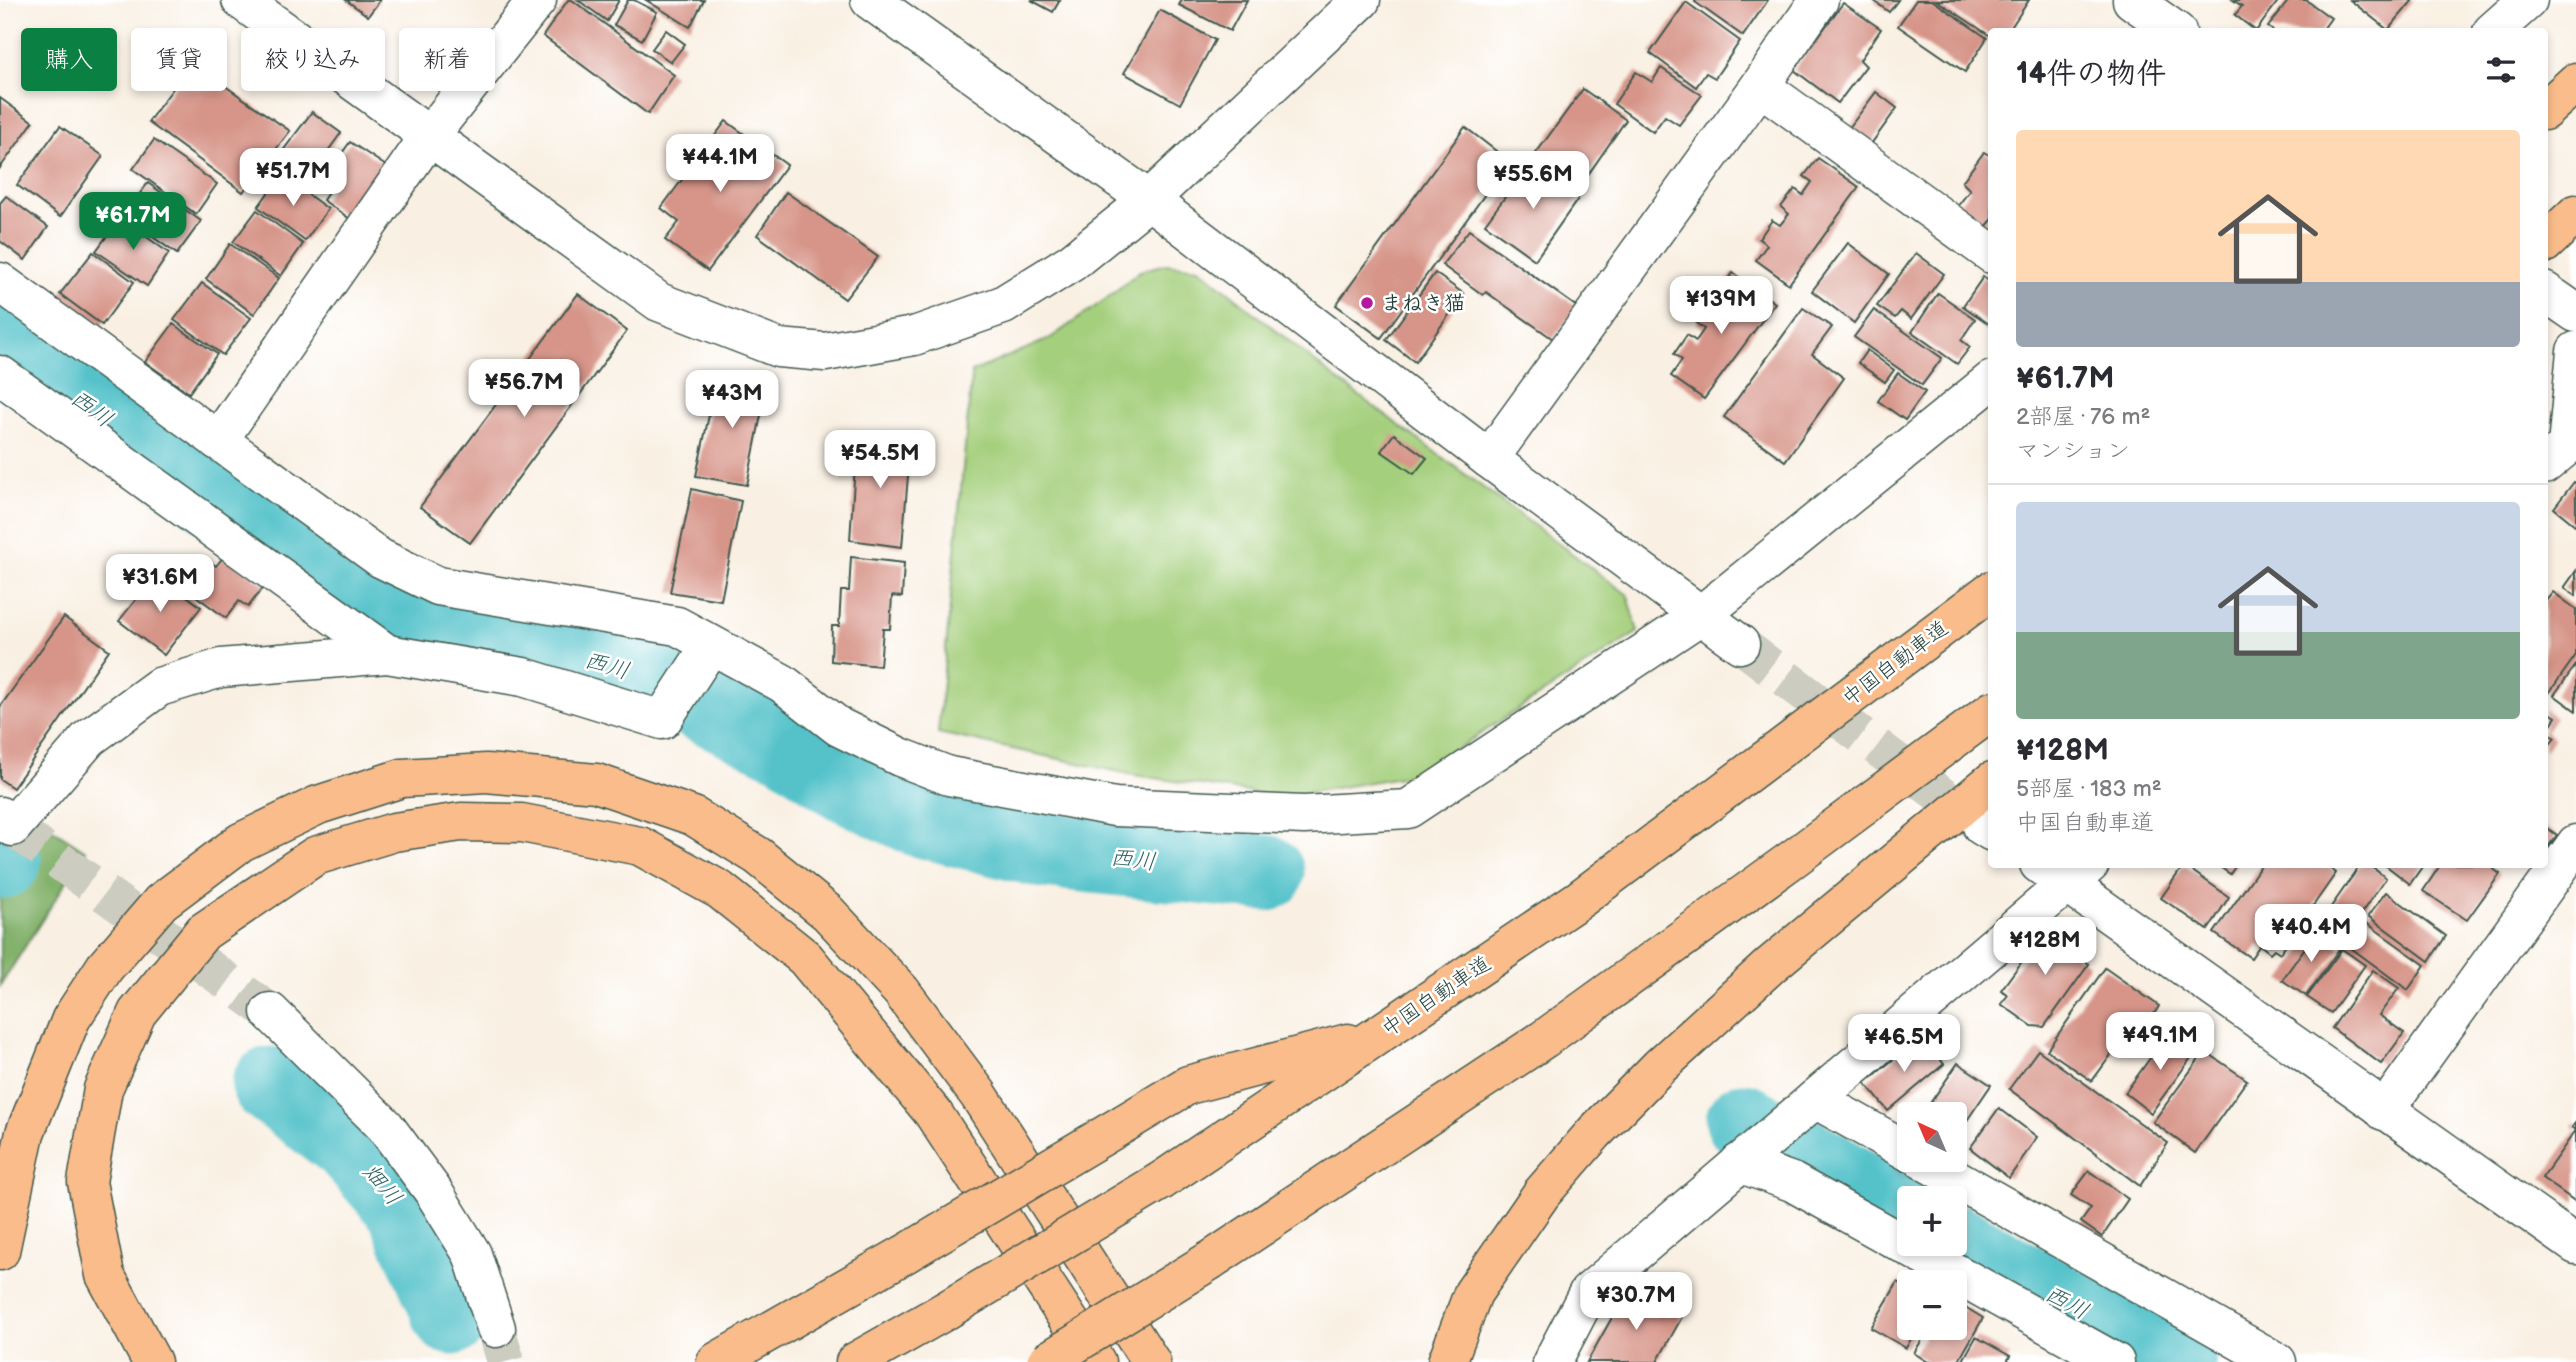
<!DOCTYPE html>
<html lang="ja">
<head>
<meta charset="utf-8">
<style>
  body { margin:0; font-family:"Balsamiq Sans","Klee One",sans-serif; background:#f7f7f7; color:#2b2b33; height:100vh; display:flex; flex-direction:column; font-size:26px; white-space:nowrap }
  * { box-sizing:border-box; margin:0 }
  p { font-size:23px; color:#7c7c81 }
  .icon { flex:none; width:38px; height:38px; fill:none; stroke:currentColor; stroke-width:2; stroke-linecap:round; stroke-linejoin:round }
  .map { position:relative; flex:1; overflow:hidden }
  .side { position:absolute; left:1988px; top:28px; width:560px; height:840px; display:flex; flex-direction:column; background:#fff; border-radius:7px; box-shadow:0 4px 10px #0003 }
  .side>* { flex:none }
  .banner { position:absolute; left:21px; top:28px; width:665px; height:63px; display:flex; gap:14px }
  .needle { width:46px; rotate:316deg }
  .fabs { position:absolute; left:1897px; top:1102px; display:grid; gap:14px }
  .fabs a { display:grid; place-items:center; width:70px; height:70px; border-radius:7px; background:#fff; box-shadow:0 4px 10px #0003; font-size:35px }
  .price { position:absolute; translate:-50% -60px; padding:0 16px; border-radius:14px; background:#fff; color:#222; font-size:23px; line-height:46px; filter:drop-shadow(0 2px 4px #0008) }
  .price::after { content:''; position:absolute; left:50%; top:42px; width:21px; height:16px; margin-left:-10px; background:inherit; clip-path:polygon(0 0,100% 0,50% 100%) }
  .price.active { background:#0b8043; color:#fff }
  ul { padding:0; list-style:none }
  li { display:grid; align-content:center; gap:14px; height:371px; padding:0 28px }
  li+li { border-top:2px solid #e1e1e2 }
  li span { display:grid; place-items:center; height:217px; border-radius:7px; color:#555 }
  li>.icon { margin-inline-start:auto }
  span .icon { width:126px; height:126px; fill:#fffc; stroke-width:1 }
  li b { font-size:30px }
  h2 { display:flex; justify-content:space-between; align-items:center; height:84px; padding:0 28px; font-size:30px }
  .pill { padding:0 24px; border-radius:7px; background:#fff; box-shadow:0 4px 10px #0003; font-size:24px; line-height:63px }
  .pill.active { background:#0b8043; color:#fff }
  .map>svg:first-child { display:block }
  .green { fill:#a4cf7c; stroke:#628658; stroke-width:2 }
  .forest { fill:#83b26c; stroke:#517850; stroke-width:2 }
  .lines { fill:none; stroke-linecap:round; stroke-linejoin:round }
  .river { stroke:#54c2ca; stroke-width:77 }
  .building { fill:#d79589 }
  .minor-tunnel { stroke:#cdccc0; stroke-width:38; stroke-dasharray:38 19; stroke-linecap:butt }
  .minor-casing { stroke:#40584e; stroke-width:41 }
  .highway-casing { stroke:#40584e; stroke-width:41 }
  .minor { stroke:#fff; stroke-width:38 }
  .highway { stroke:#fabc8b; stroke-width:38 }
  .highway-bridge-casing { stroke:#40584e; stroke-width:41; stroke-linecap:butt }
  .highway-bridge { stroke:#fabc8b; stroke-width:38 }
  .poi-dot { fill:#b5179e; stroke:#fff; stroke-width:2.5 }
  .labels { text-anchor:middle; stroke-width:5; stroke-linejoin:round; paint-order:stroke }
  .poi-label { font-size:21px; font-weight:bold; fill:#1f3d34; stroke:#fff; text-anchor:start }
  .street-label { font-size:21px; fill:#1f3d34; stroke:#fff }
  .water-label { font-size:23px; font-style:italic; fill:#2f6561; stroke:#fff }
</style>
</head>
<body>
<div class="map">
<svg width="2576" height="1362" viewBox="0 0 2576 1362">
  <rect width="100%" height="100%" fill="#fff"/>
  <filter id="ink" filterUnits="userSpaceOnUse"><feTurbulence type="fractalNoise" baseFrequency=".0143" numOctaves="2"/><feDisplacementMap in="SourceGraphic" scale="14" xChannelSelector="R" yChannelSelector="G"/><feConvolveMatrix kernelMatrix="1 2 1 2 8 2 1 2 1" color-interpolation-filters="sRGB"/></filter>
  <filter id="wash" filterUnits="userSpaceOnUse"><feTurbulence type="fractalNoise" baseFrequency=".00686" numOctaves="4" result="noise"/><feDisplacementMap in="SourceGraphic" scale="28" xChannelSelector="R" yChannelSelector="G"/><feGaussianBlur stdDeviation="1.57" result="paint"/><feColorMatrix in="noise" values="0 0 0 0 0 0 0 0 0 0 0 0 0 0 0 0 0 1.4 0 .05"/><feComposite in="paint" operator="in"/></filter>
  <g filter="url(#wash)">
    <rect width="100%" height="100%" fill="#f9f0e3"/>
    <polygon class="green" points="1166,264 1199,268 1331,375 1628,595 1638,632 1418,774 1282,797 1134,775 938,733 972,372 1049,339 1106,299 1140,271"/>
    <polygon class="forest" points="42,822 86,851 0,986 0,865"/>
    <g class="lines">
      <g class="river">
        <polyline points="0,342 295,556 381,614 442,635 540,647 636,673 791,746 845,783 920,819 1044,850 1266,873"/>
        <polyline points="0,857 3,860"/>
        <polyline points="270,1085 348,1143 404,1207 452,1317"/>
        <polyline points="1744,1121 1909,1216"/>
        <polyline points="1955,1242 2063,1303 2178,1362"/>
      </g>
    </g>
    <g id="blocks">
      <g class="building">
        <polygon points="346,0 380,0 368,16"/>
        <polygon points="568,0 572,0 674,75 648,114 543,36"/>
        <polygon points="578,0 619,0 607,21"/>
        <polygon points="628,0 634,0 657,12 642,40 614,25"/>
        <polygon points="646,0 704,0 690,27"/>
        <polygon points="1031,0 1060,0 1053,12"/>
        <polygon points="1182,0 1247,0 1230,31 1179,5"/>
        <polygon points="1696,0 1768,0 1743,36 1695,2"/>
        <polygon points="1873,0 1898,0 1889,12"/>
        <polygon points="1916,0 1932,0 1987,38 1965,72 1898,26"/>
        <polygon points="1936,0 2029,0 2008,32 1992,32 1992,37"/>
        <polygon points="2233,0 2279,0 2256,31 2235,15 2242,6"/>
        <polygon points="2289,0 2306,0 2331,18 2321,32 2275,32 2268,27"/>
        <polygon points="2350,0 2413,0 2388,30"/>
        <polygon points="1686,2 1740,41 1715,78 1706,73 1696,87 1650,53"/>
        <polygon points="1843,3 1881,29 1860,60 1866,66 1838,103 1794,70"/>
        <polygon points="1160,10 1215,40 1180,104 1124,73"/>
        <polygon points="666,30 685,44 671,62 652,49"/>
        <polygon points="192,63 290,131 243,192 148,122"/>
        <polygon points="1661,68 1702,95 1679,125 1665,116 1653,132 1614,104 1636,72 1652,82"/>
        <polygon points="1583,89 1626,120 1578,189 1534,156"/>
        <polygon points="1876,92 1897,108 1871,144 1849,128"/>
        <polygon points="0,98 33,122 0,168"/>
        <polygon points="312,112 341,133 303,185 273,164"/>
        <polygon points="726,121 787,165 708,271 665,240 679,222 661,208"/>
        <polygon points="60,126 103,156 60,217 17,185"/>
        <polygon points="1465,127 1509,161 1381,338 1336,305"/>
        <polygon points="154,140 217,184 196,214 133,169"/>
        <polygon points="350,142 389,168 353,221 323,200 339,177 329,171"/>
        <polygon points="1984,152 1992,157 1992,220 1985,228 1957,207 1970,190 1962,182"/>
        <polygon points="1818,158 1859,187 1789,284 1756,260 1767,245 1759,239 1772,220 1780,225 1789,214 1781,207 1795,189 1803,195 1812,182 1804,176"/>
        <polygon points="1531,162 1580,196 1535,260 1485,224"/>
        <polygon points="281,175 328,209 305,241 258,207"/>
        <polygon points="148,183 201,221 177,254 123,216"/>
        <polygon points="786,192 878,257 845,299 757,235"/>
        <polygon points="6,196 48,227 25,260 0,241 0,203"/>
        <polygon points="257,210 303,244 281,276 233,242"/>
        <polygon points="120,218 169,253 147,286 96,251"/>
        <polygon points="1469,230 1577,307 1553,339 1486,292 1483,295 1442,265"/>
        <polygon points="1848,243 1889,274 1854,323 1812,291"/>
        <polygon points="230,244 279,278 254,314 206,279"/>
        <polygon points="93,252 134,282 102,325 60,294"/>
        <polygon points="1916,253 1944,274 1911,319 1901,311 1895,318 1877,306"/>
        <polygon points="1435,273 1464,294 1415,362 1386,340"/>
        <polygon points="1733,273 1775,303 1704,399 1671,376 1682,360 1674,354 1687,335 1696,341 1704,329 1696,323 1709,304 1718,310 1727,297 1719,292"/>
        <polygon points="1983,277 1992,283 1992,326 1963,306"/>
        <polygon points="202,283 251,318 223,355 174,320"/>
        <polygon points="1938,293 1975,319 1961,340 1970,347 1957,364 1912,332"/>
        <polygon points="578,294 627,331 470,543 420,507"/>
        <polygon points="1803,308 1832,327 1812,354 1844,378 1785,461 1724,417"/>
        <polygon points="1874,310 1942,358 1922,385 1854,337"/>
        <polygon points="173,324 217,354 189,393 145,362"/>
        <polygon points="1867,350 1894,370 1885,382 1858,363"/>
        <polygon points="718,373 767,385 747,485 696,476"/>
        <polygon points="1898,373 1925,392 1905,420 1878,401"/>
        <polygon points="1394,434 1427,458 1414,474 1381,451"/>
        <polygon points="857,435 911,440 902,547 850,540"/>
        <polygon points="2574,482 2576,483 2576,526 2554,508"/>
        <polygon points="692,489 741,501 721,600 670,592"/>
        <polygon points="202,556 216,566 224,556 265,585 248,607 239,601 226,618 181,585"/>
        <polygon points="851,557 904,563 902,597 892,596 890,629 883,629 880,666 831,661 832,626 839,626 841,591 849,591"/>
        <polygon points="2576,571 2576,596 2564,588"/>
        <polygon points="157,573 201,607 164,655 119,621"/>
        <polygon points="2553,592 2576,609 2576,655 2549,693 2544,690 2544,603"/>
        <polygon points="64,617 109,650 13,788 0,779 0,707"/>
        <polygon points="2576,665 2576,711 2554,695"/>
        <polygon points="2544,709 2556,717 2546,732 2555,738 2544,752"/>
        <polygon points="2544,826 2557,835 2544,852"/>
        <polygon points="2216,864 2237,864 2230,874"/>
        <polygon points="2262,864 2325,864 2336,873 2280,953 2274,949 2270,953 2260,945 2251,958 2214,933"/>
        <polygon points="2361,864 2368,864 2386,878 2342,940 2319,924"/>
        <polygon points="2384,864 2424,864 2410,884"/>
        <polygon points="2441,864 2487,864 2500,874 2467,920 2423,891"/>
        <polygon points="2184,865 2229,897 2208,930 2161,898"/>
        <polygon points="2386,892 2446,936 2429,961 2368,916"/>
        <polygon points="2059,922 2085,941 2076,956 2089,964 2044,1027 2032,1026 2001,1004 2008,995 2001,990 2042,934 2047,937"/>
        <polygon points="2365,922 2425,965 2408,990 2347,945"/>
        <polygon points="2317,931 2340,948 2306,996 2282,980"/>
        <polygon points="2342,949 2365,965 2331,1013 2307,997"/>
        <polygon points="2105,968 2159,1006 2137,1041 2127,1033 2092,1081 2047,1050"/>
        <polygon points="2373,970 2399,988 2379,1015 2404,1033 2381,1064 2332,1028"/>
        <polygon points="2169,1032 2196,1051 2151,1113 2125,1093"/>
        <polygon points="1921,1036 1944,1064 1888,1111 1865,1083"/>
        <polygon points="2038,1050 2168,1143 2140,1186 2009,1089"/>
        <polygon points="2205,1051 2247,1080 2195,1153 2153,1122"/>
        <polygon points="1958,1063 1991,1085 1955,1138 1955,1115 1922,1115"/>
        <polygon points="1999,1108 2037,1137 2009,1178 1970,1148"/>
        <polygon points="2576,1122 2576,1202 2542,1178 2576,1130 2572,1127"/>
        <polygon points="2089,1171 2128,1199 2102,1237 2081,1222 2091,1208 2071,1195"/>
        <polygon points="1898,1282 1909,1289 1909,1328 1917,1328 1906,1348 1871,1328"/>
        <polygon points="1628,1289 1682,1317 1657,1362 1587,1362"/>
        <polygon points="1965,1307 1983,1318 1958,1362 1928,1362 1914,1353 1929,1328 1955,1328 1955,1315 1958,1317"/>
        <polygon points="1976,1337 2010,1356 2007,1362 1962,1362"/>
      </g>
    </g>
  </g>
  <g filter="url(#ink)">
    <use href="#blocks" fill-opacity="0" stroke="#40584e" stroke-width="2"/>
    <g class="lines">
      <g class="minor-tunnel">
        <polyline points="1740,644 1982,826"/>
        <polyline points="12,827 270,1012"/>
        <polyline points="496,1328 506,1362"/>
      </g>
      <defs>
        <g id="minor">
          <polyline points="241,0 659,302 778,348 825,352 914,336 1003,305 1072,262 1149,200 1361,0"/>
          <polyline points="870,0 1149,200 1489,459 1740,644"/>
          <polyline points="2132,0 2177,32"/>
          <polyline points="2492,32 2528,0"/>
          <polyline points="1760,86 1819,0"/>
          <polyline points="0,282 380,558 438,586 677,626 782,683 839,727 900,757 949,776 1115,807 1304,815 1408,809 1701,615 1992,380"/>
          <polyline points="2544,291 2576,313"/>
          <polyline points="0,375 387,654"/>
          <polyline points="218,441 430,135 537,0"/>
          <polyline points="1489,459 1760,86 1992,254"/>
          <polyline points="2544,465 2567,446 2576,351"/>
          <polyline points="0,816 12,827 89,738 159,687 221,668 387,654 523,677 662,720 711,645"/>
          <polyline points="1982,826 1992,832"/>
          <polyline points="2039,864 2576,1245"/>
          <polyline points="270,1012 385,1126 433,1191 472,1254 496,1328"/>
          <polyline points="1815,1099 1909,1152"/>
          <polyline points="2384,1111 2576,844"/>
          <polyline points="1923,1160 2277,1362"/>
          <polyline points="1739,1163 1792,1182 2115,1362"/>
          <polyline points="1552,1362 1588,1293 2090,864"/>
        </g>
        <g id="highway">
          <polyline points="2544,111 2576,82"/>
          <polyline points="2544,244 2576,214"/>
          <polyline points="1125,1123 1188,1085 1348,1043"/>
          <polyline points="1161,1181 1580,899 1992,590"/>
          <polyline points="0,1251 25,1133 71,1019 105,967 161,902 241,842 318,805 402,778 486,773 596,783 693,816 758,856 828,913 901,991 978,1094 1151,1362"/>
          <polyline points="1211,1260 1544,1039 1794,858 1992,711"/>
          <polyline points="152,1362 105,1275 87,1182 103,1089 137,1013 203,932 315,856 394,832 461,822 522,823 640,846 720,890 805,958 933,1113 1096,1362"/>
          <polyline points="716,1362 905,1254"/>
          <polyline points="855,1362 945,1311"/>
          <polyline points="1447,1362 1473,1293 1542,1193 1594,1133 1660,1066 1772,964 1992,781"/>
        </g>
      </defs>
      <use href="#minor" class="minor-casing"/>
      <use href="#highway" class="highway-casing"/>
      <use href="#minor" class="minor"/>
      <use href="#highway" class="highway"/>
      <defs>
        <g id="highway-bridge">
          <polyline points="905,1254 1125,1123"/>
          <polyline points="945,1311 1161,1181"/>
          <polyline points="1046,1362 1211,1260"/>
        </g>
      </defs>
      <use href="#highway-bridge" class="highway-bridge-casing"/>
      <use href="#highway-bridge" class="highway-bridge"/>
    </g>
  </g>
  <circle class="poi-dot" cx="1367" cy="303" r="7"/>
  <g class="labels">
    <g class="poi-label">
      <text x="1381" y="310">まねき猫</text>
    </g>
    <g class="street-label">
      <text transform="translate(1895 663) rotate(-37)" y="7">中国自動車道</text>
      <text transform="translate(1436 996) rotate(-34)" y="7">中国自動車道</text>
    </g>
    <g class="water-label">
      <text transform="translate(92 408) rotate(36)" y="8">西川</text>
      <text transform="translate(607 665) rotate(16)" y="8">西川</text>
      <text transform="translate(1133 859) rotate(6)" y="8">西川</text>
      <text transform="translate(383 1184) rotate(50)" y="8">畑川</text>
      <text transform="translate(2067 1302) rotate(28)" y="8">西川</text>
    </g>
  </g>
</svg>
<div class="fabs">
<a><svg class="needle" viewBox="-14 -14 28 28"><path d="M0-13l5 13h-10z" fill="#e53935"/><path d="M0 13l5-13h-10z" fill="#7c7c81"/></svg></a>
<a>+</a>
<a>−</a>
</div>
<b class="price" style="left:720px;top:194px">¥44.1M</b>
<b class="price" style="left:293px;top:208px">¥51.7M</b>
<b class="price" style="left:1533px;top:211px">¥55.6M</b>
<b class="price active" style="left:133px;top:252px">¥61.7M</b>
<b class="price" style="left:1721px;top:336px">¥139M</b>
<b class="price" style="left:524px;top:419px">¥56.7M</b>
<b class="price" style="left:732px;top:430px">¥43M</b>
<b class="price" style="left:880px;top:490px">¥54.5M</b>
<b class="price" style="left:160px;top:614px">¥31.6M</b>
<b class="price" style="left:2311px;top:964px">¥40.4M</b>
<b class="price" style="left:2045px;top:977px">¥128M</b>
<b class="price" style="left:2160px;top:1072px">¥49.1M</b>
<b class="price" style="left:1904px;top:1074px">¥46.5M</b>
<b class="price" style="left:1636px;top:1332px">¥30.7M</b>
<div class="banner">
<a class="pill active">購入</a>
<a class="pill">賃貸</a>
<a class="pill">絞り込み</a>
<a class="pill">新着</a>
</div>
<section class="side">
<h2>14件の物件<svg class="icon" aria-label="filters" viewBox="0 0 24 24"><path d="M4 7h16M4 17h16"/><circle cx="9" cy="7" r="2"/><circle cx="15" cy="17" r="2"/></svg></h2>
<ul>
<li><span style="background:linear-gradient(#ffd9b3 70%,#9aa5b1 0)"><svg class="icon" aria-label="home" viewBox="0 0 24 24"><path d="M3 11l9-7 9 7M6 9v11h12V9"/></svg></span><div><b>¥61.7M</b><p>2部屋 · 76 m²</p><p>マンション</p></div></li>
<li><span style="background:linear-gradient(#c9d6e8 60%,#7fa58c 0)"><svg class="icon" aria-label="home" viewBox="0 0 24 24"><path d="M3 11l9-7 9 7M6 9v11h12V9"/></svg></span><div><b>¥128M</b><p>5部屋 · 183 m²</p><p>中国自動車道</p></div></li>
</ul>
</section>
</div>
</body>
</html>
